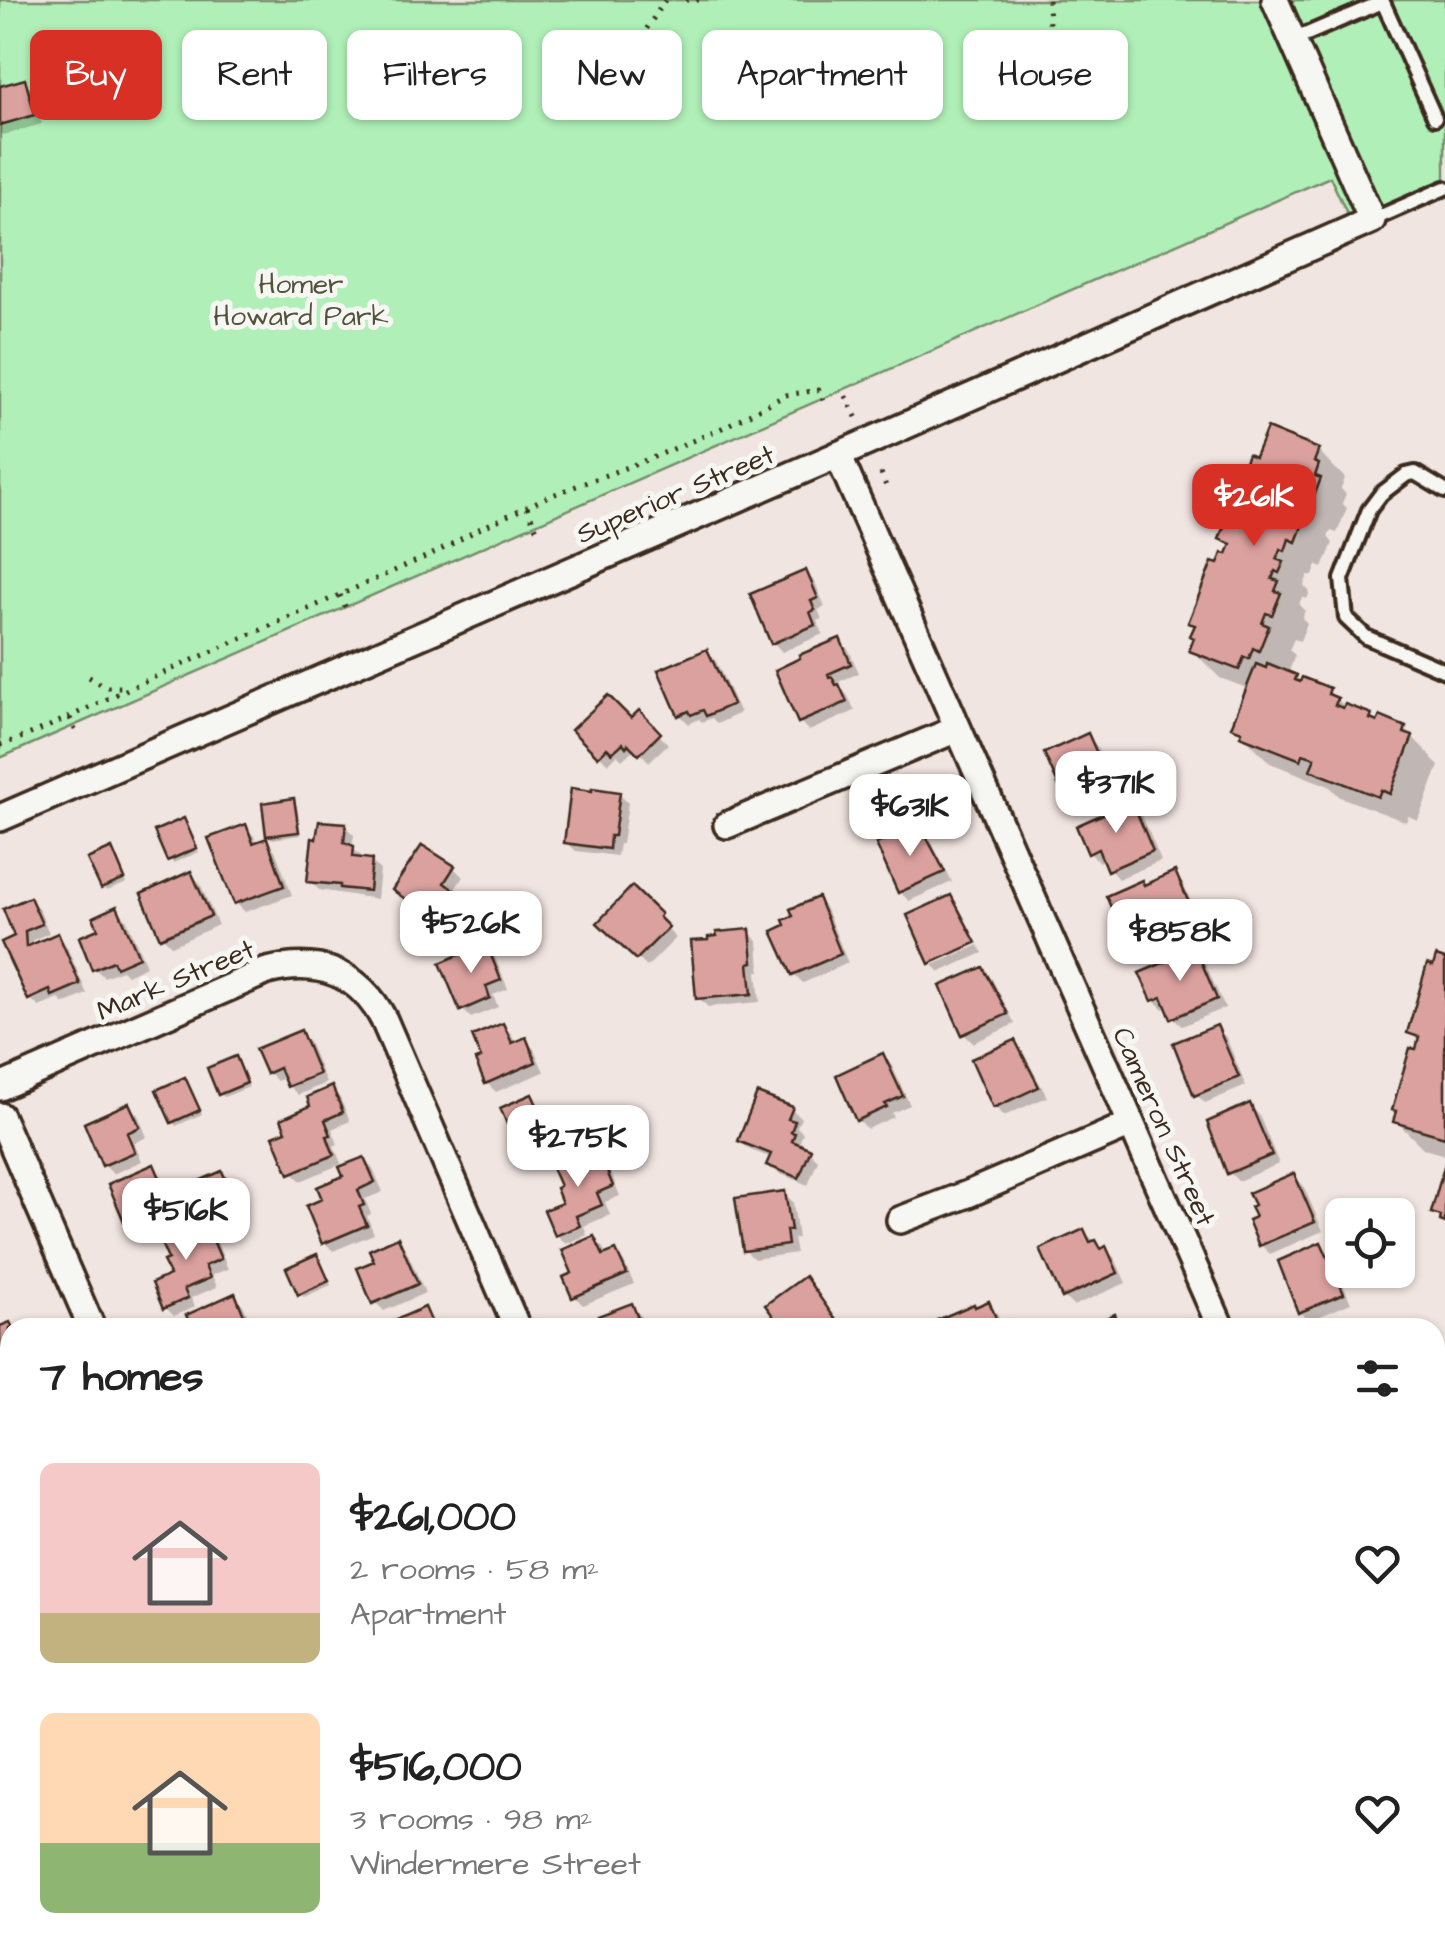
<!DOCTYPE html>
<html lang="en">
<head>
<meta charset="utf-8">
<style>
  body { margin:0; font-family:"Architects Daughter",sans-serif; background:#f2f2f2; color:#222; height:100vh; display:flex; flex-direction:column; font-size:38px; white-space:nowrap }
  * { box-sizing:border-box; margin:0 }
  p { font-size:32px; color:#767676 }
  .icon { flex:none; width:55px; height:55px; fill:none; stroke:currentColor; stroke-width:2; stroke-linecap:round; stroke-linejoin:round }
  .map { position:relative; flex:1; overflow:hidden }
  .details { position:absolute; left:0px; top:1318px; width:1445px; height:642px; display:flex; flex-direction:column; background:#fff; border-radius:30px 30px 0 0; box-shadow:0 2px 8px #0004 }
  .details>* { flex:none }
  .guide { position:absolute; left:30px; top:30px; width:1385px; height:90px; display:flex; gap:20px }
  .buttons { position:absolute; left:1325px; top:1198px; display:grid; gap:20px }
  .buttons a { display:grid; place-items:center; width:90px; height:90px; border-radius:15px; background:#fff; box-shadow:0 2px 8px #0004; font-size:50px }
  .price { position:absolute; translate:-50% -85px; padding:0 22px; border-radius:20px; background:#fff; color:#222; font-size:32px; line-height:65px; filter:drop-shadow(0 2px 5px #0008) }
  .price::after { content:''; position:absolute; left:50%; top:60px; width:30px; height:22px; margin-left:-15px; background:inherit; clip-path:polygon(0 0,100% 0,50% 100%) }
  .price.selected { background:#d93025; color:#fff }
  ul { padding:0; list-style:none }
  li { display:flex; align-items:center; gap:30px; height:250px; padding:0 40px }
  li span { display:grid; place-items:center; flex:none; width:280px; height:200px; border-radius:15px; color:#555 }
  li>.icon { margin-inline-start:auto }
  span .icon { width:120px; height:120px; fill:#fffc; stroke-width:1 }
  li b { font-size:42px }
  h2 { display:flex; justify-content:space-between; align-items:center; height:120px; padding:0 40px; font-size:42px }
  .pill { padding:0 35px; border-radius:15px; background:#fff; box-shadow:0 2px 8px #0004; font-size:35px; line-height:90px }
  .pill.selected { background:#d93025; color:#fff }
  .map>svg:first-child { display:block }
  .green { fill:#b0f0b8; stroke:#768d6b; stroke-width:2.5 }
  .shadow { fill:#0003 }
  .building { fill:#dba19f; stroke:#3b2a1e; stroke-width:2.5 }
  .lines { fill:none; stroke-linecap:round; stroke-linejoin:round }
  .service-casing { stroke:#3b2a1e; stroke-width:20 }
  .minor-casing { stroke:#3b2a1e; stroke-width:32 }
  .path { stroke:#3b2a1e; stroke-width:5; stroke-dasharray:2.5 8; stroke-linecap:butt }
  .service { stroke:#f6f6f2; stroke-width:12 }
  .minor { stroke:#f6f6f2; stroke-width:25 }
  .labels { text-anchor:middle; stroke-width:10; stroke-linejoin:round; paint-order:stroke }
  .park-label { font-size:28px; fill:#52523d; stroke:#f6f6f2 }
  .street-label { font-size:28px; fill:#3b2a1e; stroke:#f6f6f2 }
</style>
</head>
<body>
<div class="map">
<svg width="1445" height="1959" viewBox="0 0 1445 1959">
  <rect width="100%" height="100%" fill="#f1e5e1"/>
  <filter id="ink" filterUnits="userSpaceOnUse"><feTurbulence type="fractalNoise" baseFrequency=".01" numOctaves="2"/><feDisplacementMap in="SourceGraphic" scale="20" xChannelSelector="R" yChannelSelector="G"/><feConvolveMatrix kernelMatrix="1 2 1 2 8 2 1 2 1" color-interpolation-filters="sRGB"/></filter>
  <g filter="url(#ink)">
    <polygon class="green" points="0,0 1445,0 1445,184 1352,224 1330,177 0,758"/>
    <g class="shadow">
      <polygon points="24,82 33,91 42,124 0,136 0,89"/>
      <polygon points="1318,451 1345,478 1341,489 1346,494 1342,503 1347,508 1337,533 1331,531 1328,537 1333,543 1323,568 1317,565 1313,576 1308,575 1304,586 1310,592 1307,599 1302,597 1299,605 1305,611 1302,618 1307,623 1300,641 1294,639 1289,650 1295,655 1288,674 1296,677 1302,683 1329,691 1348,710 1371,716 1379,725 1405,729 1432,757 1432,759 1439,766 1418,820 1408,816 1406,822 1340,797 1329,786 1270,763 1234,726 1249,689 1220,678 1192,650 1196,627 1191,622 1219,567 1228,558 1232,548 1222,538 1257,460"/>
      <polygon points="806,573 815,582 825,607 818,610 822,619 817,621 823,634 782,652 773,642"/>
      <polygon points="840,641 849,650 859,673 836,683 848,696 855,711 809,731 800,722"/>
      <polygon points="706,652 716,661 740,713 717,724 712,718 702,722 699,719 689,724 680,715"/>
      <polygon points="639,714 668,744 649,762 639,751 636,754 633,750 622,760 617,755 608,764 575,730 631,722"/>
      <polygon points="1087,736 1096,745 1117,792 1077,810 1068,801"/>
      <polygon points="594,794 619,794 628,803 622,844 619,844 617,856 576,851 566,842"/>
      <polygon points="293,801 297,805 301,835 272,839 269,835"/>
      <polygon points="1131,804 1141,813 1161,861 1118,879 1110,870 1105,859 1099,862 1090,853"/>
      <polygon points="187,824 199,852 173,863 169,859"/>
      <polygon points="345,826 354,835 352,847 362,857 362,860 371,861 380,870 377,899 319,890 310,881"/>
      <polygon points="245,827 254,836 257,844 266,841 275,850 292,895 245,912 236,903"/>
      <polygon points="920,828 929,837 952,882 909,901 900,892"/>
      <polygon points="111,851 127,883 107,891 103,888"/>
      <polygon points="454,868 463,877 453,892 465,902 450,925 457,931 443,952 419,936 410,927 421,910 396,890"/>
      <polygon points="191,874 200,883 218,925 172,946 163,937"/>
      <polygon points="1174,874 1183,884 1204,930 1162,950 1153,941 1145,924 1130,931 1121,922 1145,887"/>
      <polygon points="632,890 668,924 666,928 676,938 647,967 600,923"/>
      <polygon points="950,898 959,907 976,940 931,961 931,963 910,916"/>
      <polygon points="30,900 39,909 49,933 33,940 33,947 57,936 66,945 87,994 64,1004 59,999 39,1007 30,998 18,937"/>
      <polygon points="817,900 826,909 848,963 803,983 794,974 788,926"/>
      <polygon points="116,909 126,918 146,966 127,975 122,970 104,977 94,968 101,930"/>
      <polygon points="749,932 758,941 760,971 757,971 760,1002 708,1007 699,998"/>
      <polygon points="979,945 983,953 940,972 933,965"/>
      <polygon points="485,946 494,955 508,989 493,995 498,1007 471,1018 462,1009"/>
      <polygon points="1195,952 1204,961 1225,1008 1182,1026 1173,1017 1169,1006 1163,1009 1154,1000"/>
      <polygon points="1445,961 1445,1155 1424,1149 1396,1121 1420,1043 1410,1032 1435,969"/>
      <polygon points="983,970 992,979 1015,1024 973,1043 964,1034"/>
      <polygon points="503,1025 512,1035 516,1044 525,1040 534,1049 544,1072 496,1092 487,1083 484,1059"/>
      <polygon points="1216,1028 1226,1037 1246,1086 1205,1103 1196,1094"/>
      <polygon points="300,1033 309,1042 326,1083 298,1095 289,1086 286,1077 277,1081 268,1072"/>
      <polygon points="1014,1043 1023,1052 1047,1097 1004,1116 995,1107"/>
      <polygon points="883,1056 892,1066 910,1105 892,1113 894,1117 867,1129 858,1120"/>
      <polygon points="239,1063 249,1087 224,1097 220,1093"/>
      <polygon points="184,1080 202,1114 176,1126 173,1122"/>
      <polygon points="331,1089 340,1098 350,1121 332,1129 338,1144 334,1146 343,1168 364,1159 373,1169 383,1192 365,1199 371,1214 367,1216 374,1234 333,1251 324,1242 326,1201 346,1178 341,1164 301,1181 291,1172 289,1132"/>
      <polygon points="532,1097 541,1106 545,1115 553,1112 562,1121 571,1141 530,1159 521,1150"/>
      <polygon points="129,1106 138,1115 147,1137 134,1143 142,1161 113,1174 104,1165"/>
      <polygon points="1250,1106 1259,1115 1279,1164 1238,1181 1229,1172"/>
      <polygon points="792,1109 801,1118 797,1127 803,1133 800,1141 803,1145 802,1148 809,1151 818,1160 808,1185 778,1173 769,1164 772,1158 750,1150 741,1141"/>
      <polygon points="597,1152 606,1161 620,1196 605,1202 610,1215 584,1226 587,1235 566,1244 557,1235 565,1204"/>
      <polygon points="153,1167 162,1176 177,1210 160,1217 166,1230 140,1241 131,1232"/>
      <polygon points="222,1174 237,1204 211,1216 207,1212"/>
      <polygon points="1294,1176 1303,1185 1323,1231 1270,1254 1261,1245"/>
      <polygon points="784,1193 793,1202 798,1238 793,1239 796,1253 754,1259 745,1250"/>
      <polygon points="204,1224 213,1233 228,1269 212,1275 217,1287 191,1298 195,1307 174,1316 165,1307 173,1276"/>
      <polygon points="1084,1232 1115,1258 1126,1283 1073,1306 1064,1297"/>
      <polygon points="594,1239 603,1248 606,1256 615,1253 624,1262 634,1284 583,1305 574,1296 575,1275"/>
      <polygon points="397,1240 406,1249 425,1293 384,1311 375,1302 377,1262"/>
      <polygon points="1321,1245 1330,1254 1351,1303 1309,1321 1300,1312"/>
      <polygon points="317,1257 331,1285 304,1297 300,1294"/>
      <polygon points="234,1296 243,1305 253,1328 194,1328"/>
      <polygon points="988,1304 997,1313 1004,1328 943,1328"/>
      <polygon points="631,1306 640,1315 646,1328 605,1328"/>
      <polygon points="1347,1322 1353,1328 1333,1328"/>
      <polygon points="10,1328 10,1400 4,1403 0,1399 0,1329"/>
      <polygon points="9,1487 10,1522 0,1526 0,1491"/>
      <polygon points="0,1664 10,1684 10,1690 0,1694"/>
      <polygon points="1435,1949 1445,1959 1384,1959 1394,1950"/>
      <polygon points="443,1950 497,1950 502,1959 452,1959"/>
      <polygon points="629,1950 662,1950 641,1959 638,1959"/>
      <polygon points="872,1950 907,1950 888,1959 879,1959"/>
      <polygon points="949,1952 957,1959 932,1959"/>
    </g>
    <g class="building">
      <polygon points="25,79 35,115 0,125 0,86"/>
      <polygon points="1267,428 1319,449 1314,462 1319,464 1315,476 1321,478 1310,507 1303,505 1300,510 1307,513 1296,542 1289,539 1285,551 1281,549 1276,559 1284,562 1279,573 1275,571 1272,579 1279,581 1275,591 1281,593 1272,615 1266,613 1262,623 1269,626 1259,651 1253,648 1249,659 1244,657 1239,670 1189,651 1194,638 1190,636 1195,625 1188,623 1212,562 1218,564 1222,553 1227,554 1231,544 1219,539 1229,514 1224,512 1248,454 1255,457"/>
      <polygon points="806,570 818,598 811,601 815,610 810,612 815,625 771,644 750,594"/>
      <polygon points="840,638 851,664 828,674 829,678 832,677 836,685 839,684 847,702 798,723 775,670 800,658 799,655"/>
      <polygon points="707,649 733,704 706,716 703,710 691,715 689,711 678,716 658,670"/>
      <polygon points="1267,663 1297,675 1295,680 1300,682 1302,677 1330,688 1328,694 1338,698 1335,705 1343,708 1345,704 1372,714 1370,719 1377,722 1380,716 1406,727 1404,733 1413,736 1390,794 1381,790 1378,797 1310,770 1315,758 1303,754 1301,760 1240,736 1242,731 1231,727 1256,664 1266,668"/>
      <polygon points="608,695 631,718 639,710 661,733 639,755 628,744 626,747 623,743 612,753 607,748 598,757 571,730"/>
      <polygon points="1088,733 1110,783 1066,802 1044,753"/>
      <polygon points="571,788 592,791 592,788 620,792 614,836 610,836 609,849 564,843"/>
      <polygon points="294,798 299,832 266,836 262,803"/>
      <polygon points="1132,801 1153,851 1107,871 1098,849 1088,854 1076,826"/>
      <polygon points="184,818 197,848 167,861 154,831"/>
      <polygon points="319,821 346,823 344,842 354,846 353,857 372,859 369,891 340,888 340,885 307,882 312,838 316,839"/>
      <polygon points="246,824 253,843 267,838 284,886 234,904 208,838"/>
      <polygon points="920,825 945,872 898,893 876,844"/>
      <polygon points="422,845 455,866 444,883 457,892 442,915 449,920 433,945 406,928 419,908 392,890"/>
      <polygon points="112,848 125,879 101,889 87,859"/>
      <polygon points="191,871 211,916 160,938 141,894"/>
      <polygon points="1175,871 1197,921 1151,942 1138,914 1118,923 1106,896 1142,880 1144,885"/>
      <polygon points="632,886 661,914 659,917 669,927 636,960 597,923"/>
      <polygon points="951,895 976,943 929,964 907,915"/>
      <polygon points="30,897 42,924 25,931 26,947 58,933 80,984 52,996 50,990 28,1000 1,942 14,936 3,909"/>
      <polygon points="818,897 841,954 792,975 772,931 785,925 783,920 793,916 790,909"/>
      <polygon points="117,906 139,957 116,967 113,961 92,970 79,937 98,929 93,917"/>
      <polygon points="750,929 753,962 749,963 752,994 696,999 691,941 708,940 708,937 717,936 716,932"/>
      <polygon points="486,943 501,980 486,986 490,998 460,1011 440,963"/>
      <polygon points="1196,949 1217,999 1171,1019 1162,997 1152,1001 1139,973"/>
      <polygon points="1436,956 1445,959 1445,1137 1393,1122 1396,1111 1392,1110 1410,1048 1416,1049 1419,1037 1407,1033 1427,964 1433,966"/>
      <polygon points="983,967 1008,1014 962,1035 940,986"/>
      <polygon points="503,1023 512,1043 526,1037 536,1062 485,1084 475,1060 481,1058 472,1036"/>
      <polygon points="1217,1025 1239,1077 1194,1096 1173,1043"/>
      <polygon points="301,1030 319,1074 287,1087 279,1068 266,1074 255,1049"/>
      <polygon points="1015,1040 1039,1087 993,1108 971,1059"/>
      <polygon points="883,1053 903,1096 885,1104 887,1107 856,1121 836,1075"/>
      <polygon points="236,1056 247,1083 218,1095 207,1068"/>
      <polygon points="185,1077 200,1110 171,1123 156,1090"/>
      <polygon points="332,1086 343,1112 325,1120 331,1135 327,1136 334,1155 289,1174 273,1136 286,1131 281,1119 310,1106 307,1097"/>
      <polygon points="757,1093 793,1107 788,1119 795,1121 791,1132 795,1133 792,1141 811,1149 799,1178 766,1165 771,1154 738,1141"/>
      <polygon points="532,1094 541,1114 554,1109 564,1132 519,1151 500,1108"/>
      <polygon points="129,1103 140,1127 127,1133 135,1152 102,1166 84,1123"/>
      <polygon points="1250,1103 1272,1155 1227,1174 1207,1122"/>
      <polygon points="598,1149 613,1186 597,1193 602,1205 576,1216 580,1226 555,1236 544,1210 562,1203 556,1188 560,1186 552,1168"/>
      <polygon points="364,1157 375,1182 358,1190 364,1205 359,1207 367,1225 322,1244 306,1206 322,1199 317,1187 343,1176 339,1167"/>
      <polygon points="1445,1163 1445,1223 1440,1221 1441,1216 1431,1213"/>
      <polygon points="154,1164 170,1201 153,1208 158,1221 129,1233 108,1184"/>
      <polygon points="222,1171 235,1200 205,1213 192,1184"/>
      <polygon points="1294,1173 1315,1222 1259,1246 1248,1220 1255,1217 1250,1207 1254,1205 1248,1193"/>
      <polygon points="785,1191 791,1230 786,1230 788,1245 743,1251 735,1198"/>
      <polygon points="205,1221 221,1259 205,1266 210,1278 184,1289 188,1298 163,1309 152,1283 170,1275 163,1261 168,1259 160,1241"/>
      <polygon points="1084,1229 1090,1242 1096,1240 1101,1249 1106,1246 1118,1273 1062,1298 1040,1249"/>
      <polygon points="594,1236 603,1255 616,1250 627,1274 572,1298 563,1277 572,1273 562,1250"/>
      <polygon points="398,1237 418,1284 372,1304 357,1268 374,1261 369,1250"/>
      <polygon points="1321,1242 1344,1294 1298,1313 1278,1261"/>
      <polygon points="317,1254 329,1281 298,1295 286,1268"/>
      <polygon points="805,1276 838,1323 832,1328 782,1328 765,1305"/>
      <polygon points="235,1293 249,1328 192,1328 186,1315"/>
      <polygon points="989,1301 1000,1328 940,1328 937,1320 974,1304 975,1307"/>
      <polygon points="632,1303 642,1328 602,1328 598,1316"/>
      <polygon points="425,1307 434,1328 399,1328 395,1320"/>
      <polygon points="1115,1314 1120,1326 1125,1324 1126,1328 1084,1328"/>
      <polygon points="10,1322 13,1328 10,1328 10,1387 0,1392 0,1326"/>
      <polygon points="9,1484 10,1517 0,1521 0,1489"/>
      <polygon points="10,1838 10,1871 2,1874 0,1869 0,1842"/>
      <polygon points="259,1950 280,1950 284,1959 237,1959"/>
      <polygon points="468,1950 495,1950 499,1959 447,1959"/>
      <polygon points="673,1950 698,1950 702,1959 652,1959"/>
      <polygon points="1389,1950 1430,1950 1434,1959 1377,1959 1390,1953"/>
    </g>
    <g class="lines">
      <defs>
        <g id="service">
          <polyline points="1382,0 1435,118"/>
          <polyline points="1293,40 1382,2"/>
          <polyline points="1372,220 1445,188"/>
          <polyline points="1445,491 1415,473 1406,475 1381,494 1369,510 1342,579 1346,618 1366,637 1445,671"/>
        </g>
        <g id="minor">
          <polyline points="838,455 1221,1328"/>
          <polyline points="0,818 868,442 1372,220 1275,0"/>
          <polyline points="727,825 957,729"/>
          <path d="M0,1087l267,-116c51,-13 92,1 117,49l133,308"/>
          <polyline points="0,1116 92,1328"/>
          <polyline points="900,1220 968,1194 1131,1124"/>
          <polyline points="0,1760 10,1755"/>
          <polyline points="362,1950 366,1959"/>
          <polyline points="787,1950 791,1959"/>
        </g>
      </defs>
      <use href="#service" class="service-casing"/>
      <use href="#minor" class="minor-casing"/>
      <g class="path">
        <polyline points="665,0 644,33 639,61 668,121"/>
        <polyline points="686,0 703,0"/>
        <polyline points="1041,86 1049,27 1048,0"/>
        <polyline points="846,396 857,419"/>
        <polyline points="881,473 887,489"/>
        <polyline points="527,507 537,530"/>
        <polyline points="340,595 348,613"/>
        <polyline points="89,677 106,687 128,687"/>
        <polyline points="70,718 76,732"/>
        <path d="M0,745c50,-16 94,-41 141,-62 99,-44 199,-88 298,-132l38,-21 70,-33 107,-40 64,-27 68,-35 33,-5 6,14"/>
      </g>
      <use href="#service" class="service"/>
      <use href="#minor" class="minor"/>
    </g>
  </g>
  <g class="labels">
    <g class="park-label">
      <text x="301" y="293">Homer<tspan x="301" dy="32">Howard Park</tspan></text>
    </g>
    <g class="street-label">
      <text transform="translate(675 493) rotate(-23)" y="10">Superior Street</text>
      <text transform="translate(175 979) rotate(-23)" y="10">Mark Street</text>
      <text transform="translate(1165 1126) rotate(66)" y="10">Cameron Street</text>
    </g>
  </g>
</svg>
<div class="buttons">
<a><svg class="icon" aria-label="locate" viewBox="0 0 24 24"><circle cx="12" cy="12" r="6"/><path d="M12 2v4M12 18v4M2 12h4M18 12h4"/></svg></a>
</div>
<b class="price selected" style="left:1254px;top:549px">$261K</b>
<b class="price" style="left:1116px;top:836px">$371K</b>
<b class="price" style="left:910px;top:859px">$631K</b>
<b class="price" style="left:471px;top:976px">$526K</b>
<b class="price" style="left:1180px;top:984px">$858K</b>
<b class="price" style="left:578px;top:1190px">$275K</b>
<b class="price" style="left:186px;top:1263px">$516K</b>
<div class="guide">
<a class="pill selected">Buy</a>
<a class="pill">Rent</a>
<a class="pill">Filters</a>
<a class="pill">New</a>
<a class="pill">Apartment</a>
<a class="pill">House</a>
</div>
<section class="details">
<h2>7 homes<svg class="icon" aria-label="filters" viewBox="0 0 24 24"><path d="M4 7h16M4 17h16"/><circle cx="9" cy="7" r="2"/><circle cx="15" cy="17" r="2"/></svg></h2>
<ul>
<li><span style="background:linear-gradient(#f6c9c9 75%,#c2b280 0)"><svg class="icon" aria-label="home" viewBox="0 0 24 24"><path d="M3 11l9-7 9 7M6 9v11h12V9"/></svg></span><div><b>$261,000</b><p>2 rooms · 58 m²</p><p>Apartment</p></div><svg class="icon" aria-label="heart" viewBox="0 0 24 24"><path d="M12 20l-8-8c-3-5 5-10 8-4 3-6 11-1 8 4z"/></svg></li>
<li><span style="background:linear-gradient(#ffd9b3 65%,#8fb573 0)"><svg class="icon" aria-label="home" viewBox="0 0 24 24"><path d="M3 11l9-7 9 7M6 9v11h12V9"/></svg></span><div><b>$516,000</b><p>3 rooms · 98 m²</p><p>Windermere Street</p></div><svg class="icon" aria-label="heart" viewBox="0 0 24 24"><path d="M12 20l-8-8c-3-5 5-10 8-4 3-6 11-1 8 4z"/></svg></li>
</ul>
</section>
</div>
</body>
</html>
